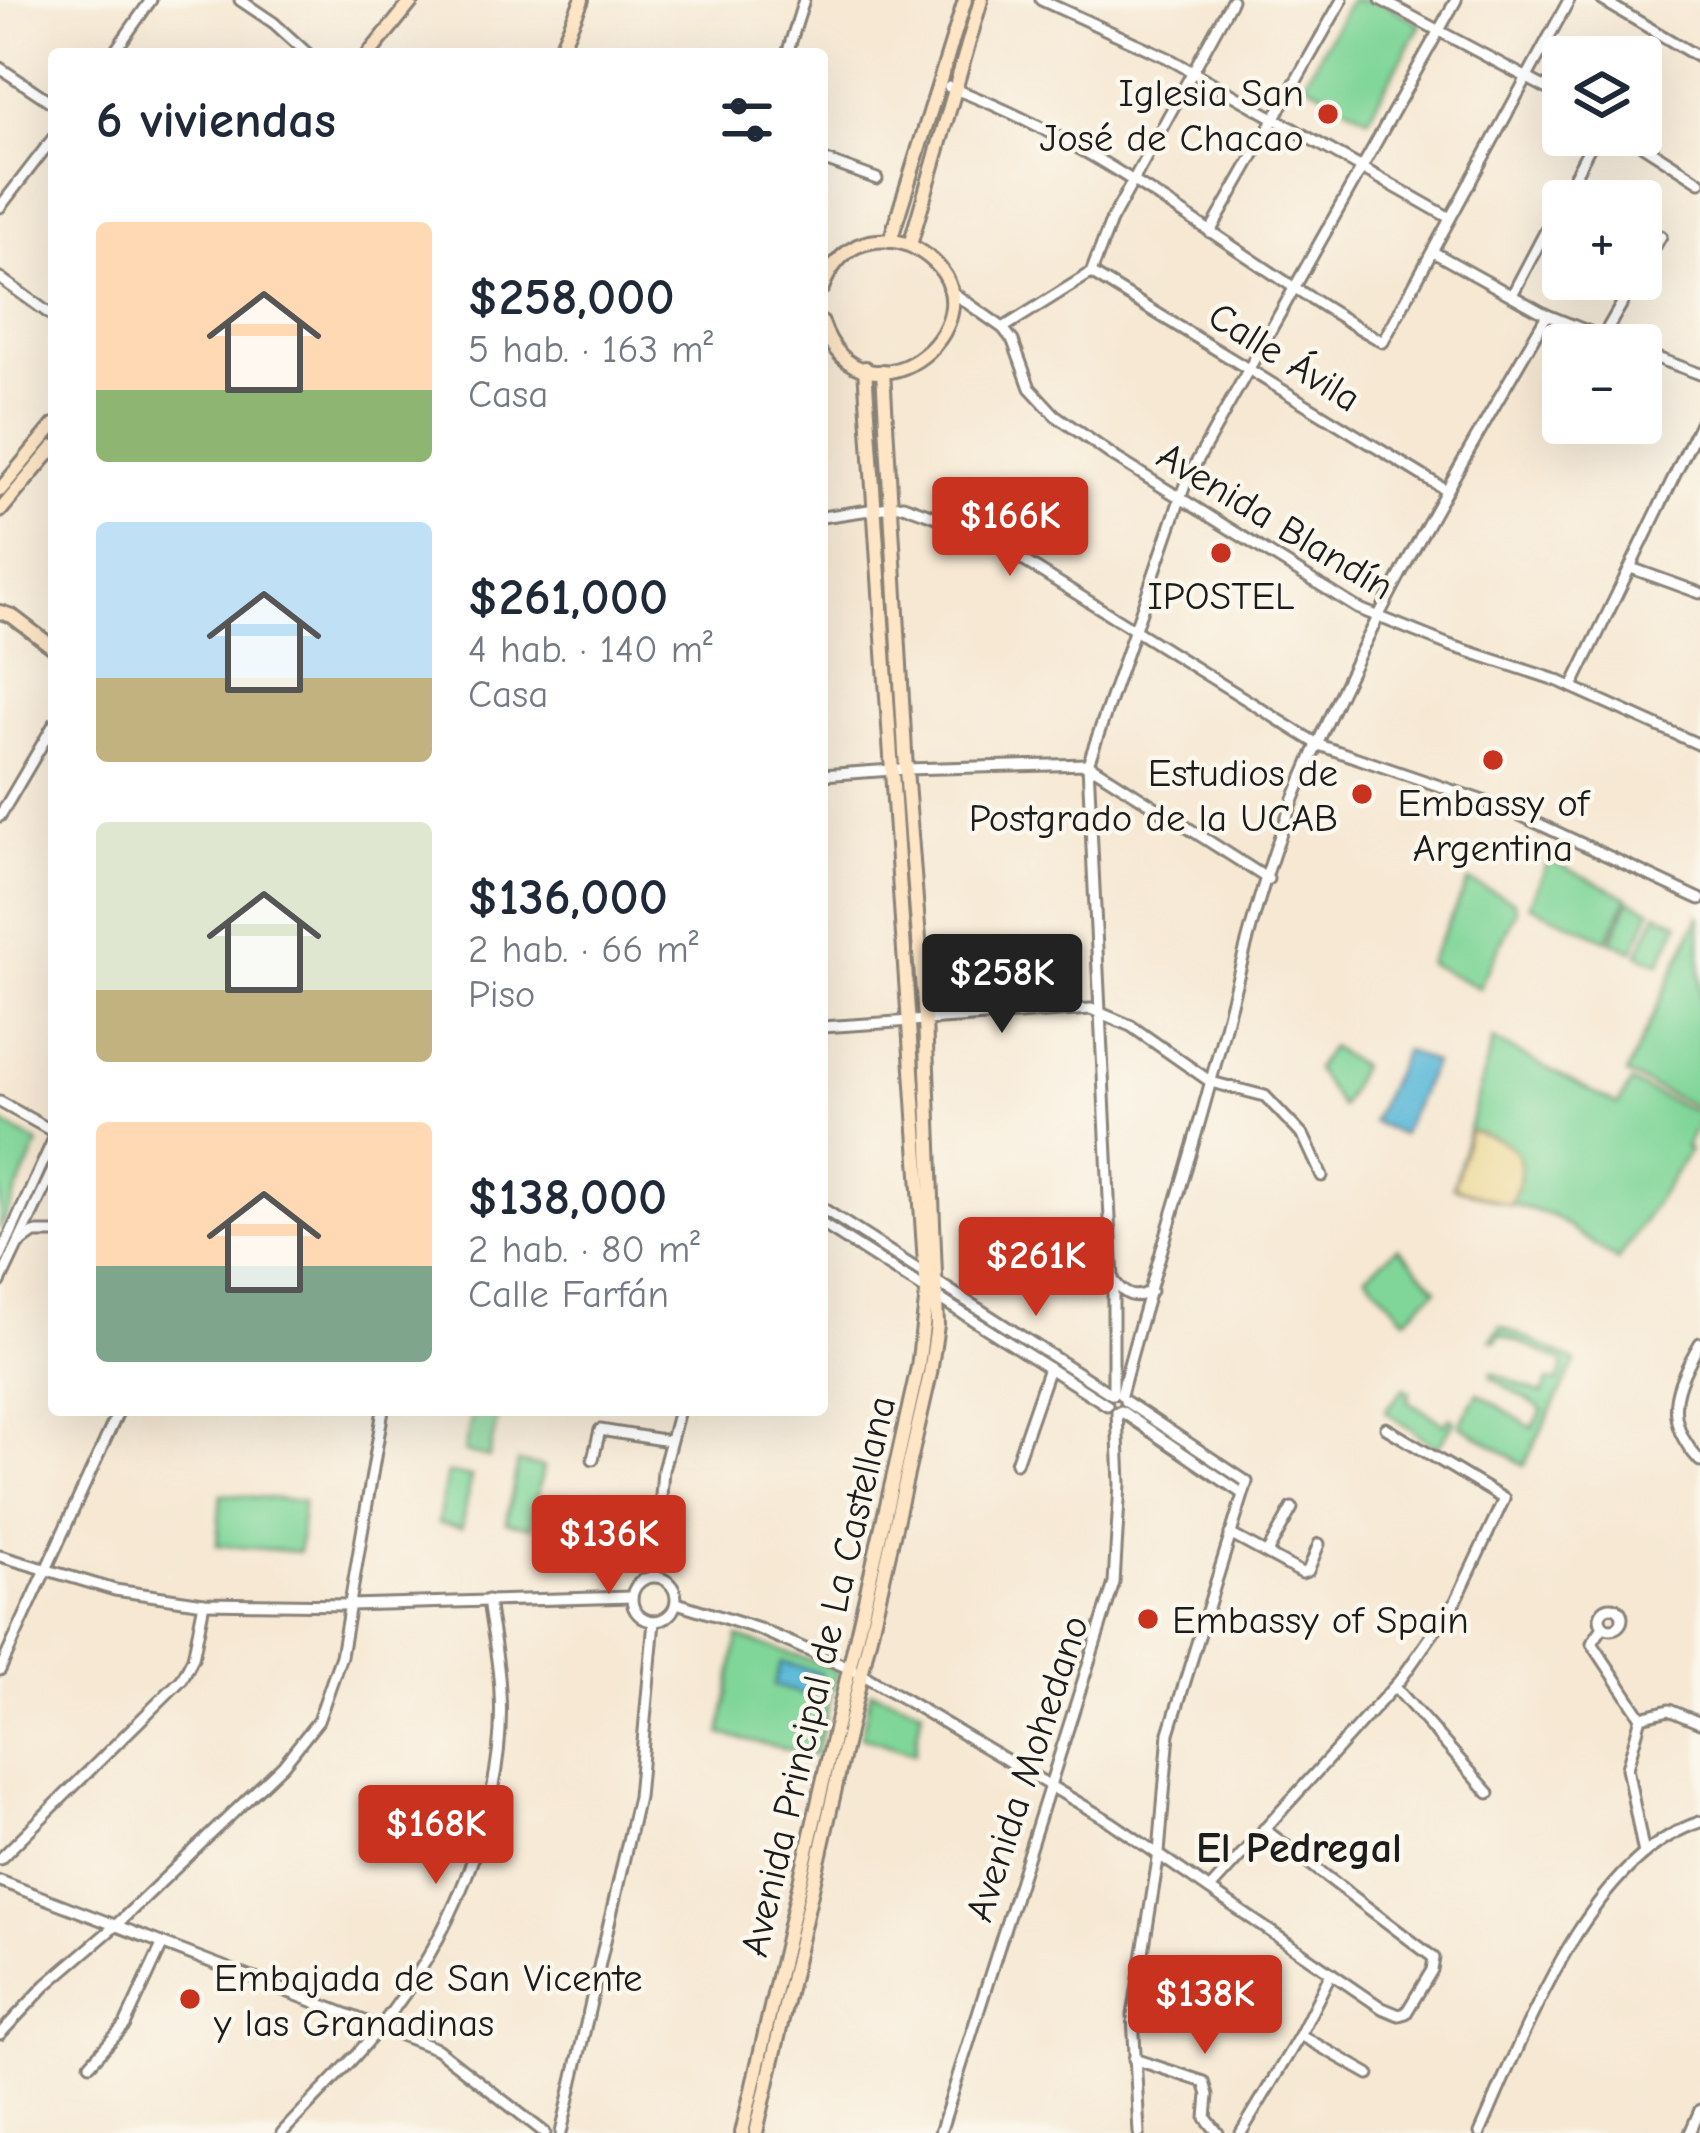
<!DOCTYPE html>
<html lang="es">
<head>
<meta charset="utf-8">
<style>
  body { margin:0; font-family:"Comic Neue",sans-serif; background:#f6f6f7; color:#1f2937; height:100vh; display:flex; flex-direction:column; font-size:45px; white-space:nowrap }
  * { box-sizing:border-box; margin:0 }
  p { font-size:39px; color:#747a83 }
  .icon { flex:none; width:66px; height:66px; fill:none; stroke:currentColor; stroke-width:2; stroke-linecap:round; stroke-linejoin:round }
  .map { position:relative; flex:1; overflow:hidden }
  .drawer { position:absolute; left:48px; top:48px; width:780px; height:1368px; display:flex; flex-direction:column; background:#fff; border-radius:12px; box-shadow:0 12px 48px #0002 }
  .drawer>* { flex:none }
  .tools { position:absolute; left:1542px; top:36px; display:grid; gap:24px }
  .tools a { display:grid; place-items:center; width:120px; height:120px; border-radius:12px; background:#fff; box-shadow:0 12px 48px #0002; font-size:60px }
  .price { position:absolute; translate:-50% -102px; padding:0 27px; border-radius:12px; background:#c8321e; color:#fff; font-size:39px; line-height:78px; filter:drop-shadow(0 3px 6px #0008) }
  .price::after { content:''; position:absolute; left:50%; top:72px; width:36px; height:27px; margin-left:-18px; background:inherit; clip-path:polygon(0 0,100% 0,50% 100%) }
  .price.selected { background:#222; color:#fff }
  ul { padding:0; list-style:none }
  li { display:flex; align-items:center; gap:36px; height:300px; padding:0 48px }
  li span { display:grid; place-items:center; flex:none; width:336px; height:240px; border-radius:12px; color:#555 }
  li>.icon { margin-inline-start:auto }
  span .icon { width:144px; height:144px; fill:#fffc; stroke-width:1 }
  li b { font-size:51px }
  h2 { display:flex; justify-content:space-between; align-items:center; height:144px; padding:0 48px; font-size:51px }
  .map>svg:first-child { display:block }
  .green { fill:#80d699; stroke:#4e795a; stroke-width:3 }
  .sand { fill:#eeda9e; stroke:#857b5d; stroke-width:3 }
  .water { fill:#5ab8d8; stroke:#3b6a7a; stroke-width:3 }
  .lines { fill:none; stroke-linecap:round; stroke-linejoin:round }
  .street-casing { stroke:#898278; stroke-width:15 }
  .secondary-casing { stroke:#898278; stroke-width:18 }
  .street { stroke:#fff; stroke-width:9 }
  .secondary { stroke:#fde5c5; stroke-width:12 }
  .poi-dot { fill:#c8321e; stroke:#fbf7ec; stroke-width:4.5 }
  .labels { text-anchor:middle; stroke-width:9; stroke-linejoin:round; paint-order:stroke }
  .poi-label { font-size:39px; fill:#1c1c1c; stroke:#fbf7ec; text-anchor:end }
  .street-label { font-size:39px; fill:#1c1c1c; stroke:#fbf7ec }
  .neighbourhood-label { font-size:42px; font-weight:bold; fill:#1c1c1c; stroke:#fbf7ec }
</style>
</head>
<body>
<div class="map">
<svg width="1700" height="2133" viewBox="0 0 1700 2133">
  <rect width="100%" height="100%" fill="#fbf7ec"/>
  <filter id="ink" filterUnits="userSpaceOnUse"><feTurbulence type="fractalNoise" baseFrequency=".00833" numOctaves="2"/><feDisplacementMap in="SourceGraphic" scale="24" xChannelSelector="R" yChannelSelector="G"/><feConvolveMatrix kernelMatrix="1 2 1 2 8 2 1 2 1" color-interpolation-filters="sRGB"/></filter>
  <filter id="wash" filterUnits="userSpaceOnUse"><feTurbulence type="fractalNoise" baseFrequency=".004" numOctaves="4" result="noise"/><feDisplacementMap in="SourceGraphic" scale="48" xChannelSelector="R" yChannelSelector="G"/><feGaussianBlur stdDeviation="2.7" result="paint"/><feColorMatrix in="noise" values="0 0 0 0 0 0 0 0 0 0 0 0 0 0 0 0 0 1.4 0 .05"/><feComposite in="paint" operator="in"/></filter>
  <g filter="url(#wash)">
    <rect width="100%" height="100%" fill="#f6e8d3"/>
    <g class="green">
      <polygon points="1350,0 1378,0 1421,24 1368,118 1304,82"/>
      <polygon points="1549,860 1628,897 1607,940 1529,905"/>
      <polygon points="1469,881 1514,901 1516,911 1479,988 1428,963"/>
      <polygon points="1630,900 1651,910 1633,951 1611,941"/>
      <polygon points="1657,913 1679,923 1660,964 1638,954"/>
      <polygon points="1700,914 1700,1109 1626,1074"/>
      <polygon points="1493,1040 1618,1105 1631,1083 1700,1114 1700,1121 1685,1147 1689,1151 1618,1261 1553,1216 1453,1187"/>
      <polygon points="1330,1047 1361,1066 1341,1107 1315,1069"/>
      <polygon points="0,1121 38,1144 0,1230"/>
      <polygon points="1398,1247 1437,1289 1405,1318 1366,1275"/>
      <polygon points="1501,1326 1576,1362 1524,1465 1460,1425 1478,1393 1532,1428 1543,1410 1491,1377 1492,1372 1542,1394 1548,1381 1558,1382 1564,1367 1562,1361 1500,1334 1496,1341 1491,1339"/>
      <polygon points="1404,1388 1410,1392 1407,1400 1445,1424 1450,1417 1455,1421 1437,1448 1385,1411"/>
      <polygon points="473,1410 499,1410 489,1458 464,1452"/>
      <polygon points="518,1462 543,1467 532,1527 506,1522"/>
      <polygon points="447,1473 471,1477 462,1528 438,1523"/>
      <polygon points="221,1494 303,1501 299,1552 217,1545"/>
      <polygon points="738,1637 838,1669 815,1756 721,1734"/>
      <polygon points="871,1691 922,1709 914,1754 861,1736"/>
    </g>
    <path class="sand" d="M1469,1131c48,9 65,25 41,74l-57,-18z"/>
    <g class="water">
      <polygon points="1405,1050 1434,1063 1401,1135 1372,1121"/>
      <polygon points="781,1662 821,1673 814,1697 774,1686"/>
    </g>
  </g>
  <g filter="url(#ink)">
    <g class="lines">
      <defs>
        <g id="street">
          <polyline points="240,0 274,23 308,54"/>
          <polyline points="1041,0 1168,58 1450,218"/>
          <polyline points="1381,0 1563,97"/>
          <polyline points="1602,0 1700,58"/>
          <polyline points="113,54 151,0"/>
          <polyline points="787,54 804,0"/>
          <polyline points="0,68 54,104"/>
          <path d="M949,87c160,58 287,172 434,255l186,-342"/>
          <polyline points="1627,135 1700,182"/>
          <polyline points="822,159 877,179"/>
          <polyline points="0,207 54,137"/>
          <polyline points="1210,232 1342,0"/>
          <polyline points="1433,252 1547,315 1622,345"/>
          <polyline points="1641,270 1661,236"/>
          <polyline points="1091,273 1446,490"/>
          <polyline points="0,278 54,317"/>
          <polyline points="949,290 1003,328 1013,341 1030,388 1055,415 1116,458 1357,608 1449,645 1556,680 1700,745"/>
          <polyline points="1512,295 1596,135"/>
          <polyline points="1003,328 1091,273 1111,221 1232,0"/>
          <polyline points="1602,338 1636,279"/>
          <polyline points="1641,352 1700,374"/>
          <polyline points="822,517 903,505 939,518 1013,554 1319,745 1507,809 1700,899"/>
          <polyline points="1631,568 1700,593"/>
          <polyline points="1572,687 1700,423"/>
          <polyline points="822,775 906,769 1088,764 1268,879"/>
          <polyline points="0,816 54,724"/>
          <polyline points="822,1027 1091,1009 1131,1026 1211,1082 1265,1096 1304,1137 1322,1176"/>
          <polyline points="0,1102 54,1132"/>
          <polyline points="822,1208 1111,1394"/>
          <polyline points="822,1224 1107,1405"/>
          <polyline points="20,1243 34,1233 54,1233"/>
          <polyline points="0,1257 54,1138"/>
          <polyline points="0,1282 54,1168"/>
          <path d="M1115,1282c10,14 21,18 36,9"/>
          <path d="M1700,1343c-26,45 -39,76 0,118"/>
          <polyline points="1113,1394 1113,1280 1088,764 1187,479 1456,0"/>
          <path d="M1121,1395c26,-103 60,-204 88,-307 26,-96 47,-196 85,-289 68,-168 162,-327 253,-484"/>
          <polyline points="1125,1401 1247,1482 1169,1733 1159,1853 1133,2015 1139,2133"/>
          <polyline points="1121,1411 1243,1494"/>
          <polyline points="593,1459 600,1430 669,1441"/>
          <polyline points="1016,1463 1049,1368"/>
          <polyline points="1230,1534 1302,1573 1308,1571 1319,1544"/>
          <polyline points="1267,1553 1292,1508"/>
          <polyline points="0,1556 115,1590 204,1603 349,1605 632,1597"/>
          <polyline points="655,1576 663,1470 679,1410"/>
          <circle cx="654" cy="1599" r="22"/>
          <polyline points="677,1603 759,1629 860,1673 1111,1822 1382,2008 1399,2015 1406,2013 1432,1970 1434,1958 1264,1829"/>
          <circle cx="1611" cy="1618" r="11"/>
          <polyline points="1603,1627 1592,1643 1641,1717"/>
          <polyline points="0,1670 119,1410"/>
          <polyline points="1395,1687 1489,1793"/>
          <polyline points="1644,1854 1627,1768 1641,1717 1669,1710 1700,1723"/>
          <polyline points="0,1859 182,1679 193,1658 204,1603"/>
          <polyline points="0,1881 437,2049 545,2133"/>
          <polyline points="1211,1888 1401,1679 1456,1601 1504,1499 1386,1428"/>
          <polyline points="0,2034 46,1985 114,1927 283,1765 318,1721 341,1656 383,1410"/>
          <polyline points="1300,2035 1369,2074"/>
          <polyline points="1134,2059 1204,2082 1208,2095 1206,2118 1218,2133"/>
          <polyline points="90,2064 125,2025 162,1945"/>
          <path d="M282,2133c37,-40 79,-79 111,-123 64,-86 113,-210 107,-318 -1,-31 -8,-61 -12,-92"/>
          <polyline points="561,2133 638,1797 654,1621"/>
          <polyline points="940,2133 1114,1583 1120,1484 1117,1412"/>
          <polyline points="1241,2133 1300,2035 1331,1973"/>
          <path d="M1480,2133c44,-99 108,-275 220,-311"/>
          <polyline points="1690,2133 1700,2110"/>
        </g>
        <g id="secondary">
          <polyline points="369,54 413,0"/>
          <polyline points="558,54 582,0"/>
          <polyline points="890,241 965,0"/>
          <polyline points="910,245 981,0"/>
          <path d="M822,288c7,-18 17,-33 35,-42 21,-9 45,-7 63,5 98,62 -55,192 -98,72"/>
          <polyline points="0,490 54,425"/>
          <polyline points="0,511 54,447"/>
          <polyline points="0,612 12,616 54,648"/>
          <polyline points="742,2133 898,1457 918,1367 927,1294 865,368"/>
          <polyline points="756,2133 930,1374 937,1325 925,1018 906,769 883,371"/>
        </g>
      </defs>
      <use href="#street" class="street-casing"/>
      <use href="#secondary" class="secondary-casing"/>
      <use href="#street" class="street"/>
      <use href="#secondary" class="secondary"/>
    </g>
  </g>
  <g class="poi-dot">
    <circle cx="1328" cy="114" r="12"/>
    <circle cx="1221" cy="553" r="12"/>
    <circle cx="1493" cy="760" r="12"/>
    <circle cx="1362" cy="794" r="12"/>
    <circle cx="1148" cy="1619" r="12"/>
    <circle cx="190" cy="1999" r="12"/>
  </g>
  <g class="labels">
    <g class="poi-label">
      <text x="1304" y="106">Iglesia San<tspan x="1304" dy="45">José de Chacao</tspan></text>
      <text x="1221" y="609" text-anchor="middle">IPOSTEL</text>
      <text x="1338" y="786">Estudios de<tspan x="1338" dy="45">Postgrado de la UCAB</tspan></text>
      <text x="1493" y="816" text-anchor="middle">Embassy of<tspan x="1493" dy="45">Argentina</tspan></text>
      <text x="1172" y="1633" text-anchor="start">Embassy of Spain</text>
      <text x="214" y="1991" text-anchor="start">Embajada de San Vicente<tspan x="214" dy="45">y las Granadinas</tspan></text>
    </g>
    <g class="street-label">
      <text transform="translate(1285 356) rotate(32)" y="14">Calle Ávila</text>
      <text transform="translate(1276 520) rotate(31)" y="14">Avenida Blandín</text>
      <text transform="translate(817 1676) rotate(-77)" y="14">Avenida Principal de La Castellana</text>
      <text transform="translate(1026 1768) rotate(-72)" y="14">Avenida Mohedano</text>
    </g>
    <g class="neighbourhood-label">
      <text x="1299" y="1862">El Pedregal</text>
    </g>
  </g>
</svg>
<div class="tools">
<a><svg class="icon" aria-label="layers" viewBox="0 0 24 24"><path d="M12 4l9 5-9 5-9-5zM3 14l9 5 9-5"/></svg></a>
<a>+</a>
<a>−</a>
</div>
<b class="price" style="left:1010px;top:579px">$166K</b>
<b class="price selected" style="left:1002px;top:1036px">$258K</b>
<b class="price" style="left:1036px;top:1319px">$261K</b>
<b class="price" style="left:609px;top:1597px">$136K</b>
<b class="price" style="left:436px;top:1887px">$168K</b>
<b class="price" style="left:1205px;top:2057px">$138K</b>
<section class="drawer">
<h2>6 viviendas<svg class="icon" aria-label="filters" viewBox="0 0 24 24"><path d="M4 7h16M4 17h16"/><circle cx="9" cy="7" r="2"/><circle cx="15" cy="17" r="2"/></svg></h2>
<ul>
<li><span style="background:linear-gradient(#ffd9b3 70%,#8fb573 0)"><svg class="icon" aria-label="home" viewBox="0 0 24 24"><path d="M3 11l9-7 9 7M6 9v11h12V9"/></svg></span><div><b>$258,000</b><p>5 hab. · 163 m²</p><p>Casa</p></div></li>
<li><span style="background:linear-gradient(#bfe0f5 65%,#c2b280 0)"><svg class="icon" aria-label="home" viewBox="0 0 24 24"><path d="M3 11l9-7 9 7M6 9v11h12V9"/></svg></span><div><b>$261,000</b><p>4 hab. · 140 m²</p><p>Casa</p></div></li>
<li><span style="background:linear-gradient(#dfe7d0 70%,#c2b280 0)"><svg class="icon" aria-label="home" viewBox="0 0 24 24"><path d="M3 11l9-7 9 7M6 9v11h12V9"/></svg></span><div><b>$136,000</b><p>2 hab. · 66 m²</p><p>Piso</p></div></li>
<li><span style="background:linear-gradient(#ffd9b3 60%,#7fa58c 0)"><svg class="icon" aria-label="home" viewBox="0 0 24 24"><path d="M3 11l9-7 9 7M6 9v11h12V9"/></svg></span><div><b>$138,000</b><p>2 hab. · 80 m²</p><p>Calle Farfán</p></div></li>
</ul>
</section>
</div>
</body>
</html>
